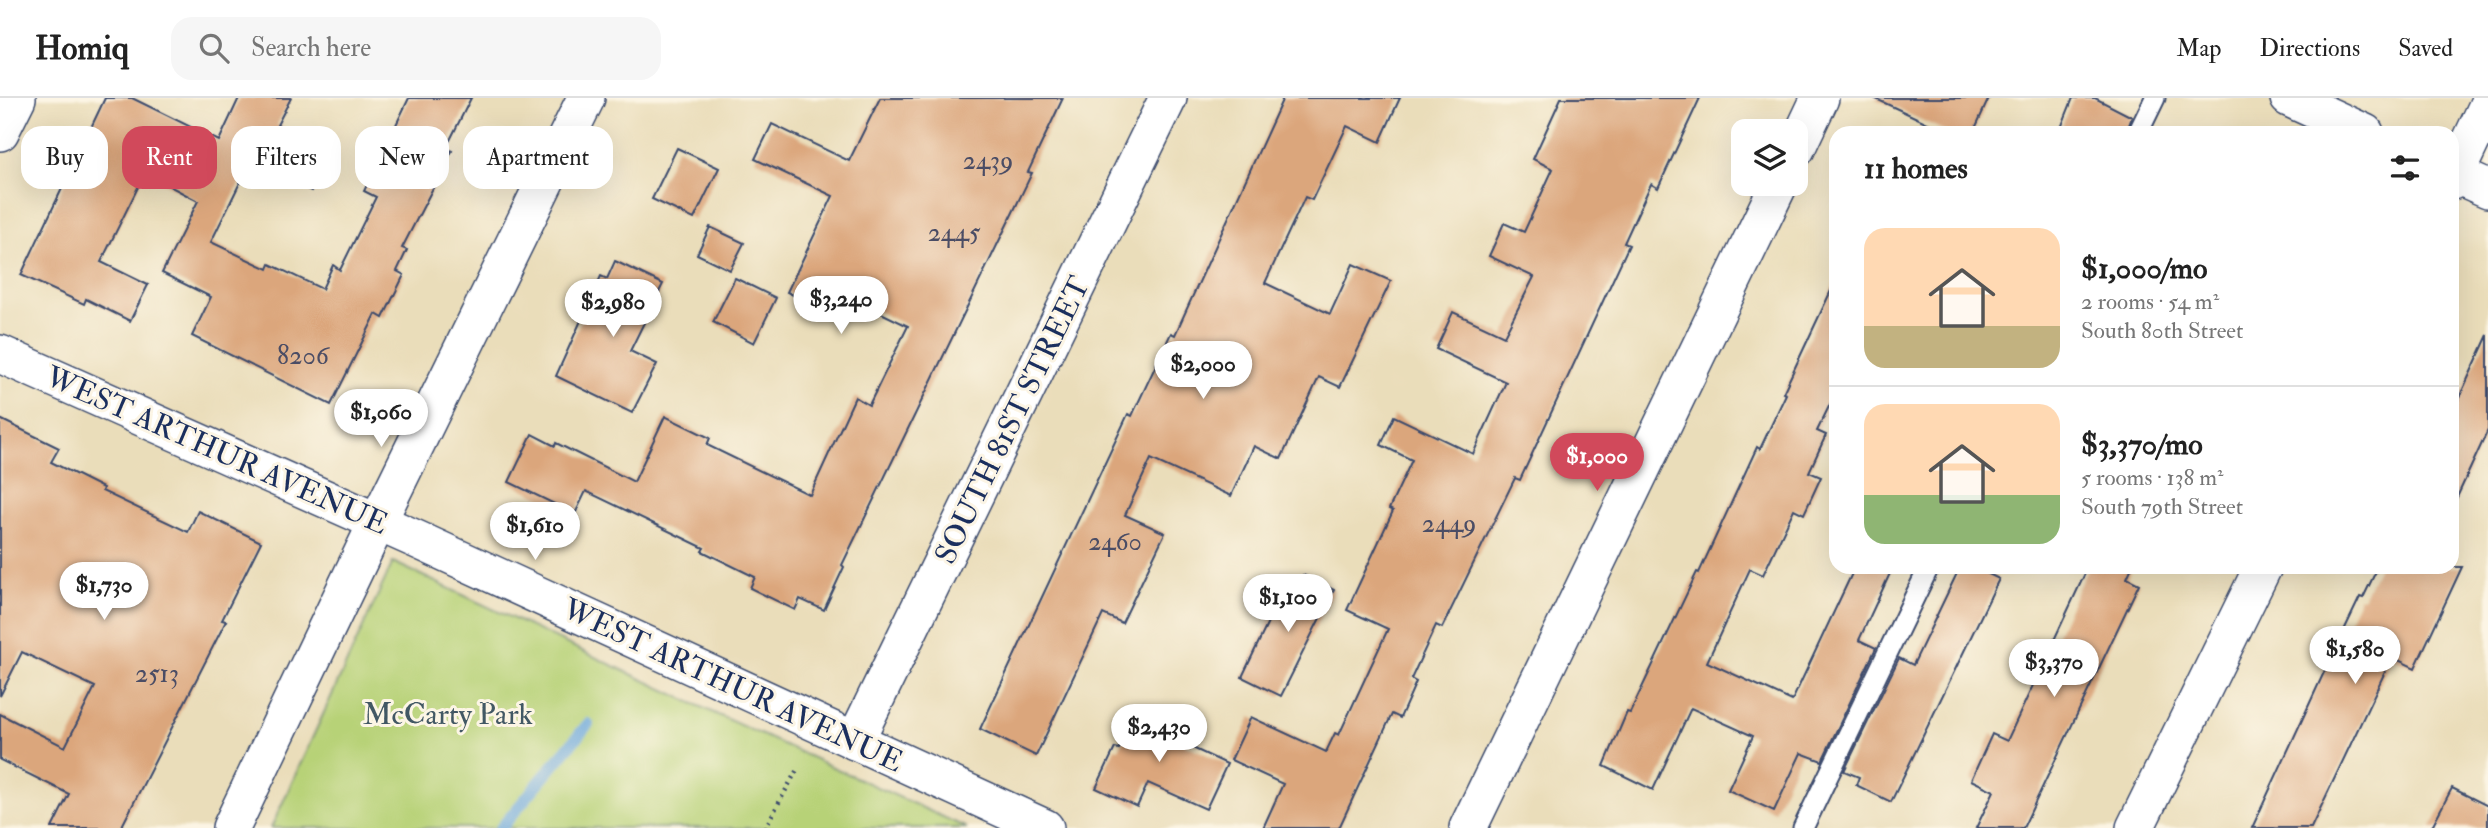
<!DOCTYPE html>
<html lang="en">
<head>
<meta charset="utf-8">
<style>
  body { margin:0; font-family:"IM FELL Double Pica",serif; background:#f6f6f6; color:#222; height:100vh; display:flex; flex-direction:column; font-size:26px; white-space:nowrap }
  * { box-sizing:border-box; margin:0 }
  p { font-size:23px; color:#767676 }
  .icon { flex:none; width:38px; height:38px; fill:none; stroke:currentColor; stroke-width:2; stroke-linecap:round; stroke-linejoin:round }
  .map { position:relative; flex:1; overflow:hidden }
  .sheet { position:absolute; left:1829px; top:28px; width:630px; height:448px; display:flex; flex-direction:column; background:#fff; border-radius:21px; box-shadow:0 7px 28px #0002 }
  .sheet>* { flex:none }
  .hud { position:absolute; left:21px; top:28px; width:665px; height:63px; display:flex; gap:14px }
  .controls { position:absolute; left:1731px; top:21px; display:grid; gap:14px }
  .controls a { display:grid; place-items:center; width:77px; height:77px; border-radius:14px; background:#fff; box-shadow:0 7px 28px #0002; font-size:35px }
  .price { position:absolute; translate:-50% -60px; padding:0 16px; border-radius:24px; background:#fff; color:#222; font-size:23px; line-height:46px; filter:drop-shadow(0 2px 4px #0008) }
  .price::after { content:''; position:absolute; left:50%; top:42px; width:21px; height:16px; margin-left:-10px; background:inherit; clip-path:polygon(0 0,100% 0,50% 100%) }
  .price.active { background:#d1495b; color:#fff }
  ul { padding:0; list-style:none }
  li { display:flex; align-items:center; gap:21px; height:175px; padding:0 35px }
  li+li { border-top:2px solid #e0e0e0 }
  li span { display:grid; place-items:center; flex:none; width:196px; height:140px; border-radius:21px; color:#555 }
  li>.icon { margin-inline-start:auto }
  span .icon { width:84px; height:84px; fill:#fffc; stroke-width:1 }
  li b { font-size:30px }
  h2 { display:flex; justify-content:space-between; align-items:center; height:84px; padding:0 35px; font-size:30px }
  .chip { padding:0 24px; border-radius:21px; background:#fff; box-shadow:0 7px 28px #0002; font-size:24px; line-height:63px }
  .chip.active { background:#d1495b; color:#fff }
  header { display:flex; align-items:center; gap:42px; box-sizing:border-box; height:98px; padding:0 35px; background:#fff; border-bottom:2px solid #e0e0e0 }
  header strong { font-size:33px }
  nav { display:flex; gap:38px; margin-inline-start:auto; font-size:24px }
  .search { width:490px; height:63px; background:#f6f6f6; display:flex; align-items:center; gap:18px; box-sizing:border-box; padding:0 24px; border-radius:21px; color:#767676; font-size:26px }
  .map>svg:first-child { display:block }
  .green { fill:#b7d277; stroke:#69806a; stroke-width:2 }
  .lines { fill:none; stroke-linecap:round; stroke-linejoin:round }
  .stream { stroke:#68a6da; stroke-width:12 }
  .building { fill:#dba67b }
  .lane-casing { stroke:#3a496c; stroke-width:23 }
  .street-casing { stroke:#3a496c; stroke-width:40 }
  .path { stroke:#3a496c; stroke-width:4.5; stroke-dasharray:2 5; stroke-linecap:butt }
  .lane { stroke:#fff; stroke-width:19 }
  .street { stroke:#fff; stroke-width:37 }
  .labels { text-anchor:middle; stroke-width:6; stroke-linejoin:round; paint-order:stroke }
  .number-label { font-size:26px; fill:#4b4d65 }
  .street-label { font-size:30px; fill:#1b2f5e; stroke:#fcf5e5 }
  .park-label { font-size:30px; fill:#425864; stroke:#fcf5e5 }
</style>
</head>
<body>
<header>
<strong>Homiq</strong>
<div class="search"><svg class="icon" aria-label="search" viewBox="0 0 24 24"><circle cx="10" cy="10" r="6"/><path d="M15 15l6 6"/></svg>Search here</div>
<nav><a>Map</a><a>Directions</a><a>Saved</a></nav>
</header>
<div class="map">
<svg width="2488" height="730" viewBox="0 0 2488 730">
  <rect width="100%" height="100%" fill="#fcf5e5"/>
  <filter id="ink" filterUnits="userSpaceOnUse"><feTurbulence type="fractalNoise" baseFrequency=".0143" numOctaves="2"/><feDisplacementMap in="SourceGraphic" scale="14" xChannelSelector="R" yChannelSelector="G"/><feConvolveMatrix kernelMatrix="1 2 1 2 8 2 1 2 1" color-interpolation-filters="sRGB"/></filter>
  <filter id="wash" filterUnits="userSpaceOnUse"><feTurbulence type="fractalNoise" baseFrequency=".00686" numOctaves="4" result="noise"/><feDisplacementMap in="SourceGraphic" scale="28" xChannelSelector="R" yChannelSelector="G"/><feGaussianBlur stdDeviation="1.57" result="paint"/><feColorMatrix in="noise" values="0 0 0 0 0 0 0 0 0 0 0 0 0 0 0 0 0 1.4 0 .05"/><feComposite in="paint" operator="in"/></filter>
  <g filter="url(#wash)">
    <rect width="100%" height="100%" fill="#eaddba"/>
    <polygon class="green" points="393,464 718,617 967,730 271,730"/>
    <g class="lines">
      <polyline class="stream" points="501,730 588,626"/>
    </g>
    <g id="blocks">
      <g class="building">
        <polygon points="105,0 132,0 219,43 239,0 291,0 277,27 331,54 311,93 250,64 211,144 268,171 270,166 322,191 333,167 340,172 376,99 364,93 409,0 471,0 446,50 452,53 402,150 407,152 397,173 404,177 383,220 376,216 331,307 192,238 211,199 162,175 198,103 145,75 101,164 148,187 130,223 86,201 84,206 21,177"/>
        <polygon points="880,0 1063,0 1028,74 1032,75 842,467 844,469 824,512 800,501 795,512 750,490 755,479 702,453 704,450 586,393 575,416 509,384 532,336 555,348 556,345 634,384 665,318 710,340 707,347 810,397 855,299 869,307 908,228 838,194 828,214 787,194 833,98 755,61 772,26 849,63"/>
        <polygon points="1283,0 1400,0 1380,44 1347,28 1312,102 1305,99 1265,185 1330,216 1353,166 1391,183 1340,289 1319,279 1281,361 1254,348 1231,398 1151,361 1125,417 1165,435 1122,525 1103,516 1036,658 980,631 1128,316 1132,318 1171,235 1175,237"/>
        <polygon points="1561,0 1700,0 1658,90 1651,86 1624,145 1629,147 1520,382 1515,380 1442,530 1436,527 1411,581 1416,584 1400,620 1392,616 1339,730 1263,730 1283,686 1231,662 1251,619 1326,654 1335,635 1339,637 1388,531 1347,512 1393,413 1389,411 1412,362 1381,347 1394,318 1473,356 1506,284 1436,251 1453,214 1504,238 1534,179 1489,158 1504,125 1524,134 1553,71 1533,61"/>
        <polygon points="1874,0 1989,0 1973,35 1949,35"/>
        <polygon points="2073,0 2095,0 2132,19 2126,35 2059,35"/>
        <polygon points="677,50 719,70 694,121 652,101"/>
        <polygon points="710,129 744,145 730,172 697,156"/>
        <polygon points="615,163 663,186 630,253 657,266 632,315 556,278 601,178 607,181"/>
        <polygon points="735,180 776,200 754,245 713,224"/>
        <polygon points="1836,182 1836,294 1817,333 1826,337 1809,374 1821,379 1804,416 1794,411 1763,477 1750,471 1707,564 1792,603 1855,469 1893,469 1859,542 1876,550 1822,663 1801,655 1774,713 1728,692 1753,638 1691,610 1653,692 1604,668 1627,614 1630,615 1697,474 1699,475 1757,349 1760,351 1786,296 1783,295"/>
        <polygon points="2488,237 2488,332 2452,410 2452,315"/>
        <polygon points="0,321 59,350 51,364 103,390 102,393 188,434 198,413 261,444 222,522 226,523 121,730 52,730 69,696 0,662 0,616 65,649 95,589 22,554 0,598"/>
        <polygon points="1960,469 1974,469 1999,481 1891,704 1856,687 1859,679 1844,673 1899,560 1913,567"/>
        <polygon points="2088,469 2132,469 2127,480 2139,486 2023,730 1976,730 1994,693 1971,682 1992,636 2007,643"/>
        <polygon points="2378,469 2462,469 2415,570 2392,559 2311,730 2252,730 2326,570 2360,499 2363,500"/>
        <polygon points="1303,477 1334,492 1281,598 1242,579 1287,485 1297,489"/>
        <polygon points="1140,606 1176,624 1169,639 1227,666 1206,711 1148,685 1137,709 1096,690 1115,650 1119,651"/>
        <polygon points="2452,690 2488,708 2488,730 2431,730"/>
      </g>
    </g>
  </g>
  <g filter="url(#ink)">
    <use href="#blocks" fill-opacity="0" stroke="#3a496c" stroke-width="2"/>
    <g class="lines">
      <defs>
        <g id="lane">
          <polyline points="2138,35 2155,0"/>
          <polyline points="1803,730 1929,469"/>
        </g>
        <g id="street">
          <polyline points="2289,0 2365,35"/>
          <polyline points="0,34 17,0"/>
          <polyline points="1796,51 1820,0"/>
          <polyline points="2452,75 2488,91"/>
          <polyline points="2452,83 2488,7"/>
          <polyline points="0,256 418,442 1045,730"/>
          <polyline points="855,643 1168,0"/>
          <polyline points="231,730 378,423 586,0"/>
          <polyline points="1468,730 1779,86"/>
          <polyline points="2135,730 2263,469"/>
        </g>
      </defs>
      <use href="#lane" class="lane-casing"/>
      <use href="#street" class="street-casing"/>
      <polyline class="path" points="765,730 798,670"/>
      <use href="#lane" class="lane"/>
      <use href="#street" class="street"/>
    </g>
  </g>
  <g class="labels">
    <g class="number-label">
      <text x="988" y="71">2439</text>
      <text x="954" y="143">2445</text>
      <text x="303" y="266">8206</text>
      <text x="1449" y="434">2449</text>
      <text x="1115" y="452">2460</text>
      <text x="157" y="584">2513</text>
    </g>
    <g class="street-label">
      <text transform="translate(1012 322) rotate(-64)" y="10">SOUTH 81ST STREET</text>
      <text transform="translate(217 352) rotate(24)" y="10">WEST ARTHUR AVENUE</text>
      <text transform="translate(733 587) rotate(25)" y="10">WEST ARTHUR AVENUE</text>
    </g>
    <g class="park-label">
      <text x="448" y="626">McCarty Park</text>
    </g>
  </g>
</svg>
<div class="controls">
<a><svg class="icon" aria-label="layers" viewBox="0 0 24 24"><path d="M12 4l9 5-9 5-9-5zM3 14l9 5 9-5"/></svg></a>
</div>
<b class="price" style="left:841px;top:238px">$3,240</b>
<b class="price" style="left:613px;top:241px">$2,980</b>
<b class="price" style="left:1203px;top:303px">$2,000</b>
<b class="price" style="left:381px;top:351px">$1,060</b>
<b class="price active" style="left:1597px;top:395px">$1,000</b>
<b class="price" style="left:535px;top:464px">$1,610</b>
<b class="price" style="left:104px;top:524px">$1,730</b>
<b class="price" style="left:1288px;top:536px">$1,100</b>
<b class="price" style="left:2355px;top:588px">$1,580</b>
<b class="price" style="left:2054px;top:601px">$3,370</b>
<b class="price" style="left:1159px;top:666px">$2,430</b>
<div class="hud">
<a class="chip">Buy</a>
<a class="chip active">Rent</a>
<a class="chip">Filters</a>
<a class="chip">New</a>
<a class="chip">Apartment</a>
</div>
<section class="sheet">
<h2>11 homes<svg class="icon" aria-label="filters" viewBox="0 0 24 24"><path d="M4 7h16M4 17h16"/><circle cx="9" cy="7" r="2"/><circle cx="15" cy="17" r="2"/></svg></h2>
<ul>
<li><span style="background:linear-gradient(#ffd9b3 70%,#c2b280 0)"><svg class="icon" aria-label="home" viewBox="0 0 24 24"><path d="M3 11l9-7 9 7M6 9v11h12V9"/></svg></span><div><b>$1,000/mo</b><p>2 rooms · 54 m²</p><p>South 80th Street</p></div></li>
<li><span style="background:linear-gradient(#ffd9b3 65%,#8fb573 0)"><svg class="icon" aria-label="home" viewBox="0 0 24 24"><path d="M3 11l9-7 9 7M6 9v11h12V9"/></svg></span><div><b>$3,370/mo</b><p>5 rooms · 138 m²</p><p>South 79th Street</p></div></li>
</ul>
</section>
</div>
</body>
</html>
